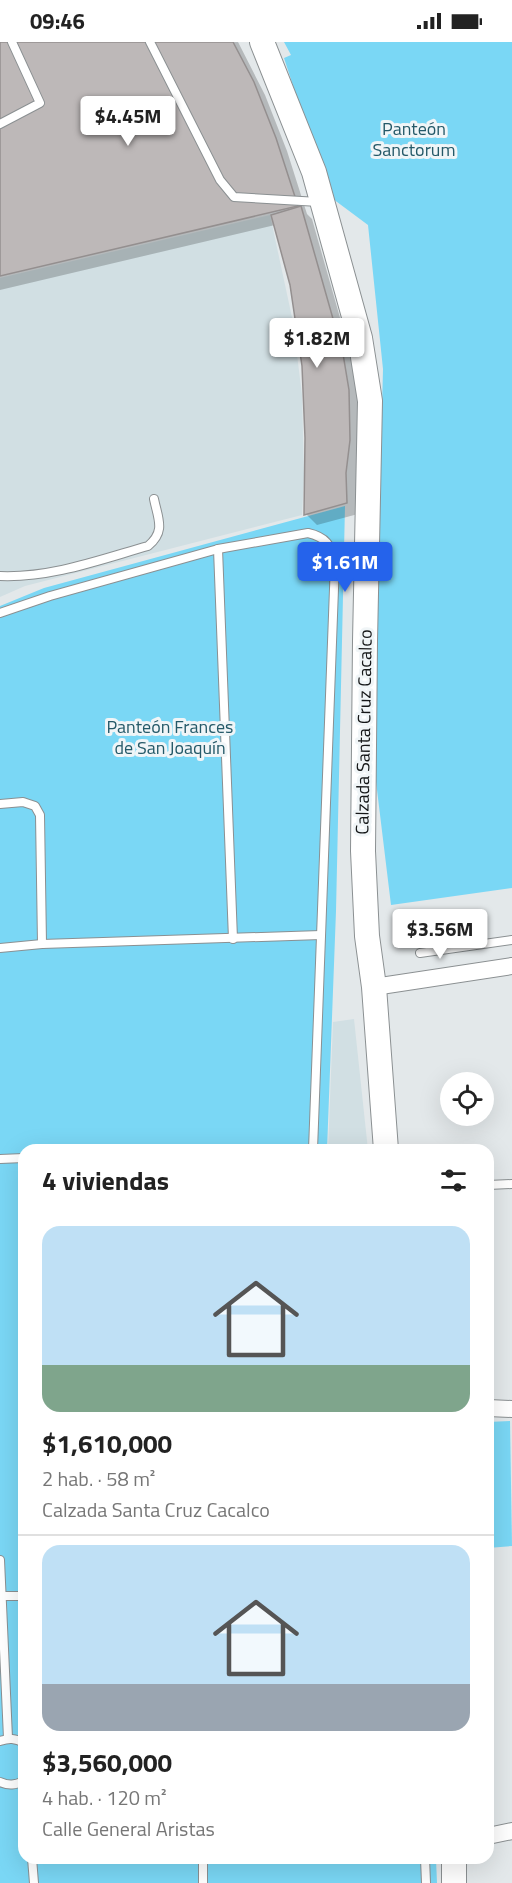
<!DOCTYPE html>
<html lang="es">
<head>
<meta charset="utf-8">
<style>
  body { margin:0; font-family:"Titillium Web",sans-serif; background:#f2f2f2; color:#222; height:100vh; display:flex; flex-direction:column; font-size:22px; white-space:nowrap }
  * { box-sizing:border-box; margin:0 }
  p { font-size:20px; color:#767676 }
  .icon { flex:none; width:33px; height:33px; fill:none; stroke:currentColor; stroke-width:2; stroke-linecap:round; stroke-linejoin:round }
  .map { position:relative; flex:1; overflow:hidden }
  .details { position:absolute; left:18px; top:1102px; width:476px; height:720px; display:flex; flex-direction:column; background:#fff; border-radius:18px; box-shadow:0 6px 24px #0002 }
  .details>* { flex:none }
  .tools { position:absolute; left:440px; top:1030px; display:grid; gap:12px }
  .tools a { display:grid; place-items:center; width:54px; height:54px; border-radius:50%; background:#fff; box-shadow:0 6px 24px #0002; font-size:30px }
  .price { position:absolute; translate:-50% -51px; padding:0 14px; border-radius:6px; background:#fff; color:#222; font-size:20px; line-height:39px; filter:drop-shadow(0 2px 3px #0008) }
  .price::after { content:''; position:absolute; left:50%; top:36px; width:18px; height:14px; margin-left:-9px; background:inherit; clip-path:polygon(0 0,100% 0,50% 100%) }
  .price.on { background:#2563eb; color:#fff }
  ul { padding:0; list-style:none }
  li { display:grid; align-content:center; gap:12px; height:318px; padding:0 24px }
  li+li { border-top:2px solid #e0e0e0 }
  li span { display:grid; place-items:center; height:186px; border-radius:18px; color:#555 }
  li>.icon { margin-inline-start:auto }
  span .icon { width:108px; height:108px; fill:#fffc; stroke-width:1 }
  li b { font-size:26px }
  h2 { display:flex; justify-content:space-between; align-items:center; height:72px; padding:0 24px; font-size:26px }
  .status { display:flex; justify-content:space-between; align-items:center; height:42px; padding:0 30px; background:#fff; direction:ltr }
  .status svg { height:16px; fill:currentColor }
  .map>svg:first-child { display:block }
  .built { fill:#d1dfe3 }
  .green { fill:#7ad7f5 }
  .shadow { fill:#0003 }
  .building { fill:#bdb8b8; stroke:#948f8f; stroke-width:1.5 }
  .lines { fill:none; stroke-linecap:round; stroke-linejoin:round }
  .lane-casing { stroke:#8b9092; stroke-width:10 }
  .street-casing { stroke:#8b9092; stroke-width:18 }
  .secondary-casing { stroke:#8b9092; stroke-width:26 }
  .lane { stroke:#fff; stroke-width:8 }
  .street { stroke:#fff; stroke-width:16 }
  .secondary { stroke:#fff; stroke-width:24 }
  .labels { text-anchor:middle; stroke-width:6; stroke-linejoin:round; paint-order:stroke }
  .park-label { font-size:18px; fill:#245968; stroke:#f0f5f7 }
  .street-label { font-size:18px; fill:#141617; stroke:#f0f5f7 }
</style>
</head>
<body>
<div class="status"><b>09:46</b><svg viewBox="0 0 49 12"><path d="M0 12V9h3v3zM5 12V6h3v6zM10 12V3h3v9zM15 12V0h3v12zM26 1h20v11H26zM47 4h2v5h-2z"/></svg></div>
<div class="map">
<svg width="512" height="1841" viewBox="0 0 512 1841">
  <rect width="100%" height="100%" fill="#e3e8ea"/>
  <g class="built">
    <polygon points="270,173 293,280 302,353 304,434 302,473 25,544 0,555 0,236"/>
    <polygon points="354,977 368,1108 328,1108 333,980"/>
  </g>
  <g class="green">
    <polygon points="284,0 512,0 512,846 391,863 373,715 383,327 368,183 329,154 284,16 291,13"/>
    <polygon points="345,464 336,869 327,1108 24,1108 24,1816 436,1817 437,1841 0,1841 0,564 44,546"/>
    <polygon points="510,1379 512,1504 488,1506 488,1380"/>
  </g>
  <polygon class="shadow" points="0,0 238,0 265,53 287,109 307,172 312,177 354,325 360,361 358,472 317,483 306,472 307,396 303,324 292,243 275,183 0,248"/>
  <g class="building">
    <polygon points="0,0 233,0 254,40 276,96 298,164 0,234"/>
    <polygon points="301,164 343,312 349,348 350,398 346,431 347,461 304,473 305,396 302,324 290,243 271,173"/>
  </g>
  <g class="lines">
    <defs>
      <g id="lane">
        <polyline points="150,0 220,138 234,155 319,160"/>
        <polyline points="0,82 40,61 12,0"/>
        <polyline points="218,507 233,897"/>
        <path d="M0,534c51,2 99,-16 148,-30 18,-15 10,-27 6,-47"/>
        <path d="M0,571l50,-17 168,-47 90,-16c18,4 23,12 27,29l-22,588"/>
        <polyline points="0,762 23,760 35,764 40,773 42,902"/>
        <polyline points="0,906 42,902 321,893"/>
        <polyline points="420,911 512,898"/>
        <polyline points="0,1117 24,1116"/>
        <polyline points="488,1143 512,1142"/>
        <polyline points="0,1518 8,1696"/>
        <polyline points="0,1554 24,1554"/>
        <path d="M0,1699c9,-3 15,-3 24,2"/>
        <path d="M0,1740c9,4 15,3 24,-1"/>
        <polyline points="32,1816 34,1841"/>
        <polyline points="203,1816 203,1841"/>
        <polyline points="425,1816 426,1841"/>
      </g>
      <g id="street">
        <polyline points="374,945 512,924"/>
        <polyline points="488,1366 512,1367"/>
        <polyline points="488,1794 512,1789"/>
      </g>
      <g id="secondary">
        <polyline points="262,0 314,130 360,296 370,359 365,599 363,809 367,894 374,945 386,1108"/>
        <polyline points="454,1816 454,1841"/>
      </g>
    </defs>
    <use href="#lane" class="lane-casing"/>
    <use href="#street" class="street-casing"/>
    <use href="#secondary" class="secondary-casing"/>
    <use href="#lane" class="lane"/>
    <use href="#street" class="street"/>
    <use href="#secondary" class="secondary"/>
  </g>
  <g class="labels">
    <g class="park-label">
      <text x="414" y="93">Panteón<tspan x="414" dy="21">Sanctorum</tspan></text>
      <text x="170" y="691">Panteón Frances<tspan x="170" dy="21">de San Joaquín</tspan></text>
    </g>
    <g class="street-label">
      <text transform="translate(364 690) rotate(-89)" y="6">Calzada Santa Cruz Cacalco</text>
    </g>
  </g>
</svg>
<div class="tools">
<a><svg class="icon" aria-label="locate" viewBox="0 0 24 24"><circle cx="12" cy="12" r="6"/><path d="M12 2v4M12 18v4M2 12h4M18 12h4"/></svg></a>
</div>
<b class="price" style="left:128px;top:105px">$4.45M</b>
<b class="price" style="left:317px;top:327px">$1.82M</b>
<b class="price on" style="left:345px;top:551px">$1.61M</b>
<b class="price" style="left:440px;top:918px">$3.56M</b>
<section class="details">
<h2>4 viviendas<svg class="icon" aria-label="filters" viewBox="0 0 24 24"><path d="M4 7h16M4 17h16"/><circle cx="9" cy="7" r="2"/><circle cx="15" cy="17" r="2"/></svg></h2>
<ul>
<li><span style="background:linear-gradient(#bfe0f5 75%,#7fa58c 0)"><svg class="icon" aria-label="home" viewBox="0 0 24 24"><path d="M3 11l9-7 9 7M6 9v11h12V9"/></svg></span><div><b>$1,610,000</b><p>2 hab. · 58 m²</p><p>Calzada Santa Cruz Cacalco</p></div></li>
<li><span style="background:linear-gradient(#bfe0f5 75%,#9aa5b1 0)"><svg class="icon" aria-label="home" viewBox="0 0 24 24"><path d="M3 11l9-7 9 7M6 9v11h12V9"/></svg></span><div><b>$3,560,000</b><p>4 hab. · 120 m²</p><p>Calle General Aristas</p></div></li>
</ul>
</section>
</div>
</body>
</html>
